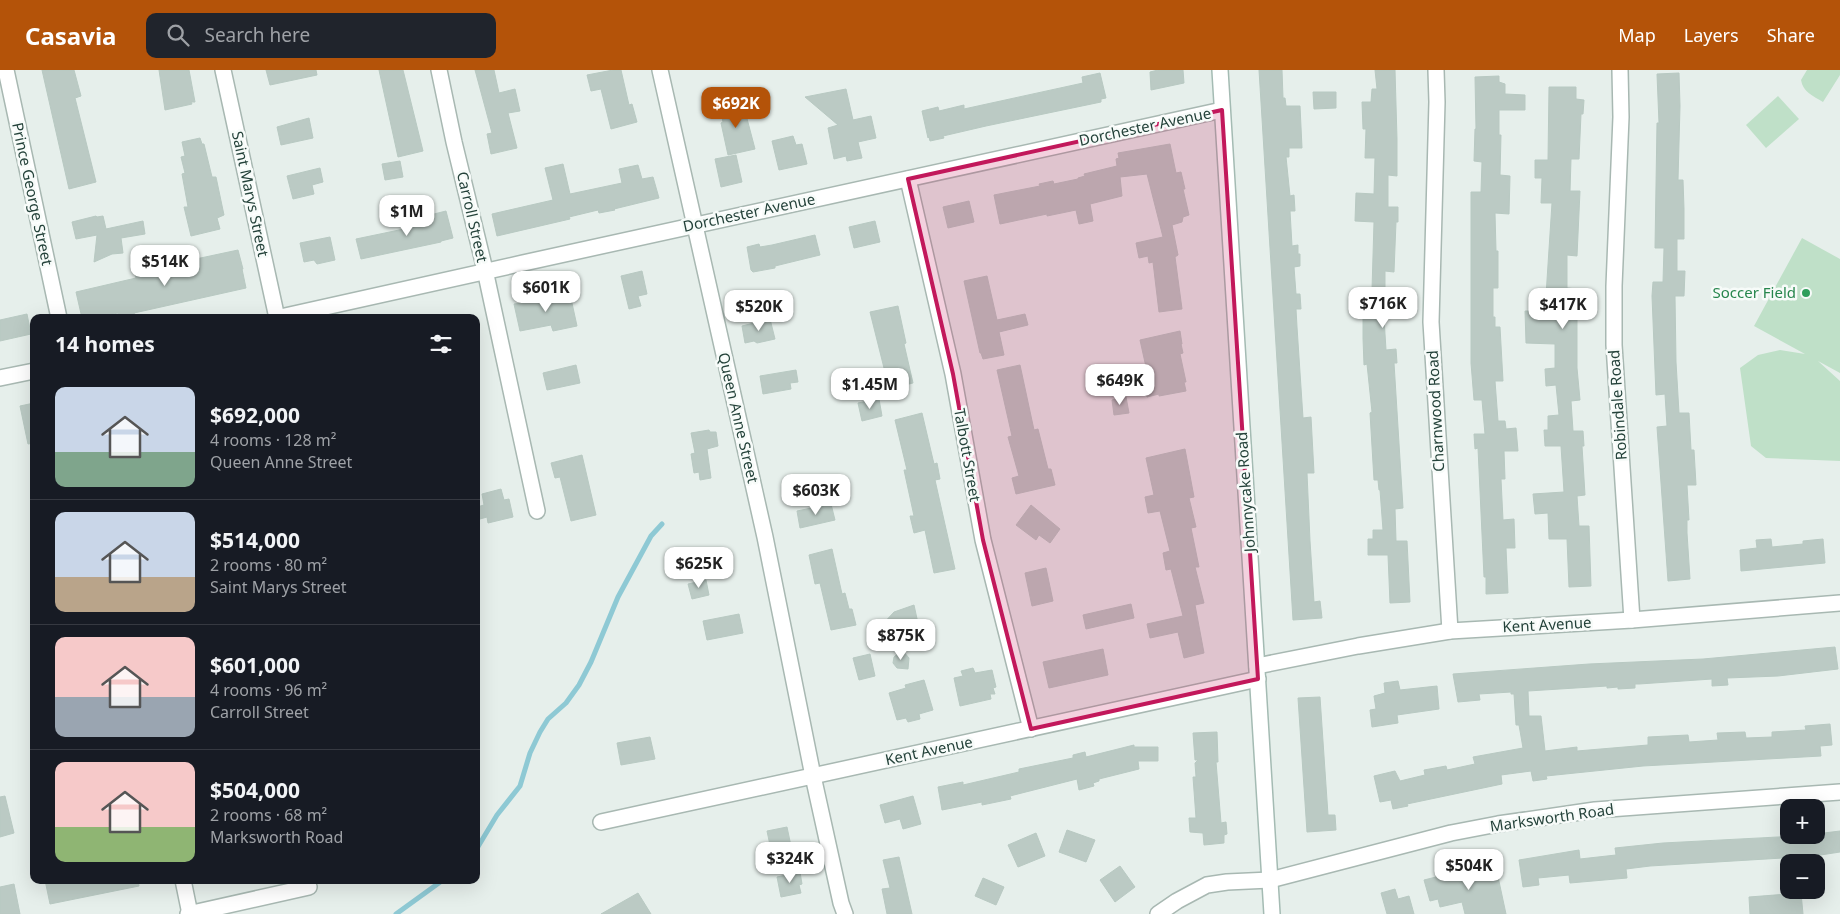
<!DOCTYPE html>
<html lang="en">
<head>
<meta charset="utf-8">
<style>
  body { margin:0; font-family:"Noto Sans",sans-serif; background:#20242c; color:#f1f3f6; height:100vh; display:flex; flex-direction:column; font-size:19px; white-space:nowrap }
  * { box-sizing:border-box; margin:0 }
  p { font-size:16px; color:#9ea1a6 }
  .icon { flex:none; width:28px; height:28px; fill:none; stroke:currentColor; stroke-width:2; stroke-linecap:round; stroke-linejoin:round }
  .map { position:relative; flex:1; overflow:hidden }
  .drawer { position:absolute; left:30px; top:244px; width:450px; height:570px; display:flex; flex-direction:column; background:#171b24; border-radius:10px; box-shadow:0 5px 20px #0002 }
  .drawer>* { flex:none }
  .tools { position:absolute; left:1780px; top:729px; display:grid; gap:10px }
  .tools a { display:grid; place-items:center; width:45px; height:45px; border-radius:10px; background:#171b24; box-shadow:0 5px 20px #0002; font-size:25px }
  .price { position:absolute; translate:-50% -42px; padding:0 11px; border-radius:10px; background:#fff; color:#222; font-size:16px; line-height:32px; filter:drop-shadow(0 1px 2px #0008) }
  .price::after { content:''; position:absolute; left:50%; top:30px; width:15px; height:11px; margin-left:-8px; background:inherit; clip-path:polygon(0 0,100% 0,50% 100%) }
  .price.current { background:#b45309; color:#fff }
  ul { padding:0; list-style:none }
  li { display:flex; align-items:center; gap:15px; height:125px; padding:0 25px }
  li+li { border-top:1px solid #363941 }
  li span { display:grid; place-items:center; flex:none; width:140px; height:100px; border-radius:10px; color:#555 }
  li>.icon { margin-inline-start:auto }
  span .icon { width:60px; height:60px; fill:#fffc; stroke-width:1 }
  li b { font-size:21px }
  h2 { display:flex; justify-content:space-between; align-items:center; height:60px; padding:0 25px; font-size:21px }
  header { display:flex; align-items:center; gap:30px; box-sizing:border-box; height:70px; padding:0 25px; background:#b45309; color:#fff }
  header strong { font-size:24px }
  nav { display:flex; gap:28px; margin-inline-start:auto; font-size:18px }
  .search { width:350px; height:45px; background:#20242c; display:flex; align-items:center; gap:12px; box-sizing:border-box; padding:0 18px; border-radius:10px; color:#9ea1a6; font-size:19px }
  .map>svg:first-child { display:block }
  .green { fill:#bfe0c8 }
  .lines { fill:none; stroke-linecap:round; stroke-linejoin:round }
  .stream { stroke:#8ec9d4; stroke-width:5 }
  .building { fill:#bbcac4; stroke:#b8c9c2 }
  .street-casing { stroke:#a8b8b2; stroke-width:18 }
  .secondary-casing { stroke:#a4bbb3; stroke-width:18 }
  .street { stroke:#fff; stroke-width:15 }
  .secondary { stroke:#fff; stroke-width:15 }
  .marked { fill:#c2185b; fill-opacity:0.2; stroke:#c2185b; stroke-width:4; stroke-linejoin:round }
  .leisure-dot { fill:#2e9e5b; stroke:#f7fbf9; stroke-width:2 }
  .labels { text-anchor:middle; stroke-width:5; stroke-linejoin:round; paint-order:stroke }
  .street-label { font-size:15px; fill:#24423a; stroke:#f7fbf9 }
  .leisure-label { font-size:15px; fill:#27864d; stroke:#f7fbf9; text-anchor:end }
</style>
</head>
<body>
<header>
<strong>Casavia</strong>
<div class="search"><svg class="icon" aria-label="search" viewBox="0 0 24 24"><circle cx="10" cy="10" r="6"/><path d="M15 15l6 6"/></svg>Search here</div>
<nav><a>Map</a><a>Layers</a><a>Share</a></nav>
</header>
<div class="map">
<svg width="1840" height="844" viewBox="0 0 1840 844">
  <rect width="100%" height="100%" fill="#e6efeb"/>
  <g class="green">
    <path d="M1807,0h33v5l-17,27c-10,-6 -20,-10 -22,-22z"/>
    <polygon points="1778,26 1799,49 1766,78 1746,55"/>
    <polygon points="1802,168 1840,189 1840,303 1818,291 1840,311 1840,391 1766,388 1751,376 1740,298 1758,285 1780,280 1805,284 1754,256"/>
  </g>
  <g class="lines">
    <g class="stream">
      <polyline points="476,780 497,745 520,716 530,683 540,662 548,649 566,633 579,615 591,592 618,527 651,466 662,454"/>
      <polyline points="396,844 443,810"/>
    </g>
  </g>
  <g class="building">
    <polygon points="42,0 74,0 81,26 75,28 96,112 69,119"/>
    <polygon points="159,0 189,0 195,32 191,32 192,34 165,40"/>
    <polygon points="266,0 316,0 317,5 270,15"/>
    <polygon points="379,0 403,0 423,81 398,87"/>
    <polygon points="475,0 494,0 499,23 515,19 520,41 508,43 517,78 491,84 487,64 492,63"/>
    <polygon points="613,0 621,0 629,35 632,34 637,52 611,59 601,19 591,21 587,5"/>
    <polygon points="1158,0 1183,0 1184,13 1151,20 1150,2"/>
    <polygon points="1259,0 1282,0 1283,28 1285,28 1286,36 1300,36 1302,78 1289,78 1289,87 1286,87 1290,126 1294,125 1295,141 1290,141 1292,176 1298,175 1298,184 1300,184 1300,196 1294,197 1296,224 1300,224 1301,239 1296,239 1297,257 1303,348 1311,347 1314,403 1307,403 1310,471 1314,532 1320,531 1322,548 1293,550"/>
    <polygon points="1375,0 1395,0 1397,69 1397,106 1388,105 1388,137 1398,137 1398,152 1396,152 1394,202 1385,201 1385,233 1395,233 1395,248 1384,248 1386,280 1396,279 1397,293 1394,293 1403,438 1395,439 1396,471 1407,471 1410,532 1390,533 1388,485 1368,485 1368,469 1373,469 1373,460 1383,460 1380,420 1379,420 1378,410 1374,410 1370,343 1372,342 1367,294 1364,295 1363,268 1363,220 1372,220 1374,152 1355,151 1356,123 1374,124 1375,88 1365,88 1366,59 1363,59 1362,32 1371,32 1372,19 1377,19"/>
    <polygon points="1100,3 1106,28 1101,29 1101,32 986,56 943,66 944,68 930,71 929,67 928,68 922,41 938,37 939,41 964,35 964,39 1083,13 1082,7"/>
    <polygon points="1679,3 1680,36 1678,110 1683,110 1684,139 1684,169 1677,169 1677,201 1685,201 1684,226 1675,226 1676,292 1679,343 1689,343 1691,380 1694,380 1696,415 1687,415 1689,450 1687,450 1687,463 1690,509 1668,511 1657,357 1667,356 1665,324 1656,325 1652,226 1653,212 1663,212 1664,178 1655,178 1657,53 1659,53 1657,4"/>
    <polygon points="1499,6 1499,12 1505,14 1505,24 1525,25 1525,40 1499,40 1499,65 1501,65 1500,105 1510,106 1509,144 1495,143 1496,181 1498,181 1498,218 1493,218 1493,247 1495,247 1495,257 1500,257 1503,311 1495,311 1498,351 1505,351 1506,359 1516,358 1518,381 1504,381 1505,409 1501,409 1503,450 1514,449 1515,478 1506,478 1508,523 1486,524 1486,507 1484,507 1478,378 1475,379 1474,364 1485,364 1482,330 1474,330 1471,293 1471,122 1481,122 1482,92 1474,91 1475,59 1476,59 1475,7"/>
    <polygon points="1549,17 1576,17 1576,29 1584,30 1583,44 1581,44 1579,89 1571,89 1570,121 1580,121 1577,186 1567,185 1567,218 1577,219 1577,298 1580,330 1571,331 1573,361 1583,361 1584,376 1582,376 1585,425 1577,426 1579,456 1589,456 1591,516 1569,517 1567,469 1549,469 1548,443 1535,444 1533,424 1564,422 1561,376 1545,376 1544,360 1548,360 1548,346 1559,345 1556,315 1546,316 1545,299 1555,298 1555,274 1526,273 1525,241 1545,241 1552,133 1541,133 1542,108 1535,108 1535,90 1548,90"/>
    <polygon points="846,19 853,50 871,46 876,68 858,72 862,88 847,91 846,86 834,89 828,58 838,55 805,27"/>
    <polygon points="1313,22 1336,22 1336,38 1314,39"/>
    <polygon points="738,30 741,42 745,41 755,79 728,85 721,53 723,52 719,34"/>
    <polygon points="309,48 313,68 281,75 277,57"/>
    <polygon points="793,66 796,75 802,74 807,94 779,100 772,71"/>
    <polygon points="200,68 202,74 204,74 212,107 216,107 224,145 217,148 220,159 191,166 184,137 188,137 182,104 185,103 181,87 185,86 182,72"/>
    <polygon points="1170,74 1176,103 1181,102 1185,119 1183,119 1189,145 1183,147 1182,152 1172,155 1178,185 1175,187 1182,239 1159,242 1153,192 1149,193 1148,186 1139,188 1136,173 1163,167 1147,104 1120,107 1122,126 1090,134 1093,151 1079,154 1076,140 1047,146 1047,144 1000,154 994,125 1040,116 1039,114 1053,111 1054,114 1078,109 1078,108 1085,106 1084,104 1117,96 1116,89 1119,88 1118,83"/>
    <polygon points="736,85 742,112 721,117 715,89"/>
    <polygon points="400,91 403,107 385,110 382,94"/>
    <polygon points="563,94 570,124 622,113 619,99 638,95 642,109 653,107 659,128 614,139 615,140 599,143 598,140 569,147 570,149 497,166 492,144 553,130 545,98"/>
    <polygon points="320,98 323,112 312,115 314,124 293,129 287,106"/>
    <polygon points="969,131 974,152 948,158 943,137"/>
    <polygon points="446,141 453,168 441,171 441,172 361,189 356,169 428,154 426,146"/>
    <polygon points="96,146 97,147 103,146 106,159 143,151 145,164 121,168 123,183 112,184 94,192 97,165 76,169 72,152"/>
    <polygon points="875,151 880,172 854,178 849,157"/>
    <polygon points="815,165 820,185 775,196 775,198 753,202 751,200 747,177 759,174 760,177 772,175"/>
    <polygon points="330,167 335,190 317,194 314,190 304,192 300,173"/>
    <polygon points="238,180 243,199 242,199 246,218 134,243 135,245 124,248 120,248 118,243 93,248 82,248 76,222 136,208 135,202"/>
    <polygon points="642,201 647,224 638,226 641,236 629,239 621,206"/>
    <polygon points="987,206 997,250 1025,244 1028,255 999,262 1004,285 983,289 981,283 980,283 964,211"/>
    <polygon points="556,224 556,227 570,224 577,256 553,261 551,255 520,261 514,234 523,233 522,230"/>
    <polygon points="898,236 906,273 904,274 913,313 880,321 876,304 885,302 870,242"/>
    <polygon points="27,244 31,264 0,271 0,250"/>
    <polygon points="770,249 775,269 757,273 754,271 745,273 742,256"/>
    <polygon points="1180,261 1182,274 1181,274 1183,283 1180,284 1186,312 1184,312 1186,321 1159,326 1159,324 1147,327 1143,307 1148,306 1140,270"/>
    <polygon points="576,295 580,313 547,320 543,303"/>
    <polygon points="1020,295 1034,360 1038,359 1048,399 1051,399 1055,415 1016,424 1012,408 1019,406 1008,367 1012,366 997,300"/>
    <polygon points="796,300 798,312 790,313 791,319 763,324 760,306"/>
    <polygon points="1126,327 1129,343 1114,345 1112,330"/>
    <polygon points="879,329 882,346 862,351 858,333"/>
    <polygon points="34,333 34,373 28,374 20,336"/>
    <polygon points="922,343 934,394 937,393 940,409 935,410 955,499 934,503 925,460 914,463 910,446 914,446 904,400 907,400 895,350"/>
    <polygon points="709,360 710,362 716,362 718,376 707,379 711,408 700,410 699,402 694,403 691,384 695,383 691,363"/>
    <polygon points="1185,379 1194,427 1189,428 1196,457 1191,458 1199,497 1195,497 1204,533 1195,535 1204,583 1184,588 1178,562 1150,568 1147,554 1183,546 1171,499 1166,500 1163,483 1170,481 1160,441 1148,443 1145,427 1154,425 1146,388"/>
    <polygon points="582,385 596,445 571,451 560,407 555,408 551,393"/>
    <polygon points="501,419 504,430 509,429 513,447 488,453 487,447 480,449 477,437 484,435 482,424"/>
    <polygon points="831,434 835,450 800,458 797,441"/>
    <polygon points="1031,435 1060,459 1050,473 1039,465 1036,470 1016,455"/>
    <polygon points="1771,469 1772,477 1803,474 1803,471 1823,469 1825,493 1741,501 1740,480 1757,478 1756,470"/>
    <polygon points="832,479 842,524 845,523 849,539 852,539 856,555 831,560 820,513 815,514 809,485"/>
    <polygon points="1046,498 1053,531 1032,536 1025,503"/>
    <polygon points="706,510 709,525 692,529 688,514"/>
    <polygon points="1131,534 1134,548 1086,559 1083,545"/>
    <polygon points="914,535 921,567 912,557 912,560 891,565 881,556 894,542"/>
    <polygon points="739,544 743,563 707,570 703,551"/>
    <polygon points="1835,577 1838,599 1778,606 1727,608 1728,615 1712,616 1712,609 1639,614 1635,614 1635,618 1618,619 1618,617 1607,618 1607,616 1528,621 1529,646 1541,646 1545,681 1577,677 1577,681 1648,675 1648,667 1688,665 1689,672 1718,670 1717,663 1745,662 1746,668 1772,667 1772,662 1806,660 1805,656 1830,654 1832,675 1820,676 1821,686 1643,696 1546,706 1547,709 1533,711 1531,701 1501,705 1502,714 1407,734 1408,736 1393,739 1391,730 1380,732 1374,706 1395,701 1400,711 1425,705 1424,700 1446,696 1447,700 1475,694 1473,687 1523,678 1519,655 1516,655 1514,624 1511,624 1511,622 1479,624 1480,630 1458,632 1453,604 1589,594 1703,589"/>
    <polygon points="1103,579 1108,605 1049,618 1043,592"/>
    <polygon points="902,580 909,588 908,599 897,598 893,593 894,587"/>
    <polygon points="870,584 875,606 859,610 853,588"/>
    <polygon points="973,598 975,603 992,600 996,617 993,618 995,624 990,624 991,629 960,636 954,608 963,606 961,601"/>
    <polygon points="924,610 933,640 919,644 920,649 908,652 906,648 897,650 889,623 906,618 905,615"/>
    <polygon points="1398,611 1400,620 1437,616 1439,639 1397,645 1398,653 1372,657 1370,640 1376,639 1374,626 1385,623 1384,613"/>
    <polygon points="1320,627 1328,745 1335,745 1336,760 1307,762 1298,628"/>
    <polygon points="1217,662 1218,692 1216,692 1221,753 1226,752 1227,764 1224,765 1224,773 1204,775 1203,763 1190,762 1189,748 1196,748 1193,707 1196,707 1195,693 1198,690 1195,690 1193,663"/>
    <polygon points="650,667 655,689 621,695 617,673"/>
    <polygon points="1134,675 1134,677 1158,677 1158,691 1138,691 1139,699 1099,709 1099,711 1093,713 1094,716 1079,720 1077,709 1010,726 1011,729 982,735 982,732 942,740 938,717 963,712 963,715 1019,702 1019,699 1073,688 1073,685 1085,682 1086,687"/>
    <polygon points="5,726 14,763 0,767 0,727"/>
    <polygon points="913,726 921,754 903,759 900,749 885,753 880,735"/>
    <polygon points="787,757 791,776 771,780 767,761"/>
    <polygon points="1067,760 1095,770 1086,792 1059,782"/>
    <polygon points="1840,761 1840,782 1801,788 1784,789 1783,788 1650,796 1626,799 1627,808 1570,813 1569,805 1538,808 1539,815 1523,817 1519,790 1579,780 1580,789 1616,785 1615,778 1663,773 1816,765 1816,764"/>
    <polygon points="1036,763 1045,786 1018,797 1008,775"/>
    <polygon points="899,787 905,813 912,844 887,844 882,819 890,818 883,790"/>
    <polygon points="1484,795 1486,804 1497,802 1506,844 1465,844 1462,832 1440,837 1438,829 1430,831 1424,810"/>
    <polygon points="1120,796 1135,817 1115,832 1100,810"/>
    <polygon points="800,802 802,814 799,815 801,823 781,827 777,807"/>
    <polygon points="983,808 1004,817 996,835 975,826"/>
    <polygon points="45,810 138,810 139,816 50,834"/>
    <polygon points="14,814 20,844 0,844 0,817"/>
    <polygon points="1395,819 1398,829 1409,826 1414,844 1387,844 1381,823"/>
    <polygon points="638,823 651,844 601,844"/>
    <polygon points="1801,823 1803,844 1750,844 1749,827"/>
  </g>
  <g class="lines">
    <defs>
      <g id="street">
        <polyline points="6,0 59,248"/>
        <polyline points="223,0 277,248"/>
        <polyline points="439,0 454,72 485,200 537,441"/>
        <polyline points="660,0 765,467 813,706 841,833 845,844"/>
        <polyline points="1436,0 1437,32 1431,252 1450,561"/>
        <polyline points="1620,0 1621,47 1614,216 1614,275 1632,550"/>
        <polyline points="908,109 953,304 983,470 1031,659"/>
        <path d="M276,248c315,-71 631,-138 946,-208"/>
        <polyline points="0,308 34,301"/>
        <polyline points="1257,596 1358,576 1450,561 1632,550 1840,533"/>
        <polyline points="601,752 1258,609"/>
        <polyline points="183,810 190,844"/>
        <polyline points="188,844 309,817"/>
        <polyline points="1158,844 1177,831 1207,815 1227,812 1270,810 1451,763 1498,754 1595,740 1840,722"/>
      </g>
      <polyline id="secondary" points="1220,0 1272,844"/>
    </defs>
    <use href="#street" class="street-casing"/>
    <use href="#secondary" class="secondary-casing"/>
    <use href="#street" class="street"/>
    <use href="#secondary" class="secondary"/>
  </g>
  <path class="marked" d="M1222,40l36,569 -227,50 -48,-189 -30,-166 -45,-195z"/>
  <circle class="leisure-dot" cx="1806" cy="223" r="5"/>
  <g class="labels">
    <g class="street-label">
      <text transform="translate(1145 57) rotate(-12)" y="5">Dorchester Avenue</text>
      <text transform="translate(32 124) rotate(78)" y="5">Prince George Street</text>
      <text transform="translate(250 124) rotate(78)" y="5">Saint Marys Street</text>
      <text transform="translate(749 143) rotate(-12)" y="5">Dorchester Avenue</text>
      <text transform="translate(472 147) rotate(77)" y="5">Carroll Street</text>
      <text transform="translate(1618 335) rotate(-94)" y="5">Robindale Road</text>
      <text transform="translate(1436 341) rotate(-93)" y="5">Charnwood Road</text>
      <text transform="translate(738 348) rotate(77)" y="5">Queen Anne Street</text>
      <text transform="translate(967 385) rotate(80)" y="5">Talbott Street</text>
      <text transform="translate(1246 422) rotate(-94)" y="5">Johnnycake Road</text>
      <text transform="translate(1547 555) rotate(-3)" y="5">Kent Avenue</text>
      <text transform="translate(929 681) rotate(-12)" y="5">Kent Avenue</text>
      <text transform="translate(1552 748) rotate(-8)" y="5">Marksworth Road</text>
    </g>
    <g class="leisure-label">
      <text x="1796" y="228">Soccer Field</text>
    </g>
  </g>
</svg>
<div class="tools">
<a>+</a>
<a>−</a>
</div>
<b class="price current" style="left:736px;top:59px">$692K</b>
<b class="price" style="left:407px;top:167px">$1M</b>
<b class="price" style="left:165px;top:217px">$514K</b>
<b class="price" style="left:546px;top:243px">$601K</b>
<b class="price" style="left:1383px;top:259px">$716K</b>
<b class="price" style="left:1563px;top:260px">$417K</b>
<b class="price" style="left:759px;top:262px">$520K</b>
<b class="price" style="left:1120px;top:336px">$649K</b>
<b class="price" style="left:870px;top:340px">$1.45M</b>
<b class="price" style="left:816px;top:446px">$603K</b>
<b class="price" style="left:699px;top:519px">$625K</b>
<b class="price" style="left:901px;top:591px">$875K</b>
<b class="price" style="left:790px;top:814px">$324K</b>
<b class="price" style="left:1469px;top:821px">$504K</b>
<section class="drawer">
<h2>14 homes<svg class="icon" aria-label="filters" viewBox="0 0 24 24"><path d="M4 7h16M4 17h16"/><circle cx="9" cy="7" r="2"/><circle cx="15" cy="17" r="2"/></svg></h2>
<ul>
<li><span style="background:linear-gradient(#c9d6e8 65%,#7fa58c 0)"><svg class="icon" aria-label="home" viewBox="0 0 24 24"><path d="M3 11l9-7 9 7M6 9v11h12V9"/></svg></span><div><b>$692,000</b><p>4 rooms · 128 m²</p><p>Queen Anne Street</p></div></li>
<li><span style="background:linear-gradient(#c9d6e8 65%,#b9a48a 0)"><svg class="icon" aria-label="home" viewBox="0 0 24 24"><path d="M3 11l9-7 9 7M6 9v11h12V9"/></svg></span><div><b>$514,000</b><p>2 rooms · 80 m²</p><p>Saint Marys Street</p></div></li>
<li><span style="background:linear-gradient(#f6c9c9 60%,#9aa5b1 0)"><svg class="icon" aria-label="home" viewBox="0 0 24 24"><path d="M3 11l9-7 9 7M6 9v11h12V9"/></svg></span><div><b>$601,000</b><p>4 rooms · 96 m²</p><p>Carroll Street</p></div></li>
<li><span style="background:linear-gradient(#f6c9c9 65%,#8fb573 0)"><svg class="icon" aria-label="home" viewBox="0 0 24 24"><path d="M3 11l9-7 9 7M6 9v11h12V9"/></svg></span><div><b>$504,000</b><p>2 rooms · 68 m²</p><p>Marksworth Road</p></div></li>
</ul>
</section>
</div>
</body>
</html>
